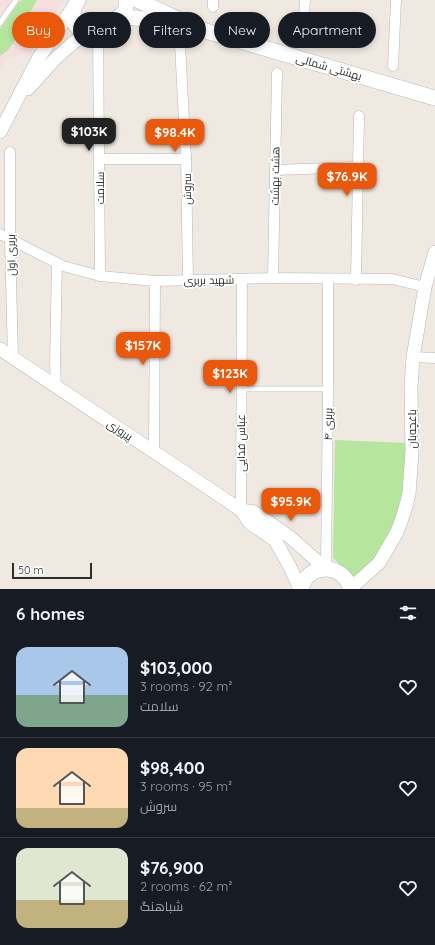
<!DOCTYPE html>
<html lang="en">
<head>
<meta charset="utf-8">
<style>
  body { margin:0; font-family:Quicksand,Cairo,sans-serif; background:#20242c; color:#f1f3f6; height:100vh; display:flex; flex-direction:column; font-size:15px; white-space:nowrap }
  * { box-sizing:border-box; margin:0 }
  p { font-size:13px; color:#9ea1a6 }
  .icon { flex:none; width:22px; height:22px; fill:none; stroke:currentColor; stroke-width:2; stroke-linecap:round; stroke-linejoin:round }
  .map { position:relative; height:589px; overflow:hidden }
  .drawer { display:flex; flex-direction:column; background:#171b24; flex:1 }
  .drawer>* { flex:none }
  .guide { position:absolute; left:12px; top:12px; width:411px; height:36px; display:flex; gap:8px }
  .scale { position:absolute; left:12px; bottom:10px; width:80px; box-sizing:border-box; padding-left:4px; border:2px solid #2e2e2e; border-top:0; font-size:11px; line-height:14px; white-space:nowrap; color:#2e2e2e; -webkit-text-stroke:3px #fff; paint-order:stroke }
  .price { position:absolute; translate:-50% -34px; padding:0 9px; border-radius:8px; background:#ea580c; color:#fff; font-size:13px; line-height:26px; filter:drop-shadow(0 1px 2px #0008) }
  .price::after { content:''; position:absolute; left:50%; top:24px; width:12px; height:9px; margin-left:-6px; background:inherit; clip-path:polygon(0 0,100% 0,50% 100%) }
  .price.selected { background:#222; color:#fff }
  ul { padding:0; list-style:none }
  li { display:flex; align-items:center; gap:12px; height:100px; padding:0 16px }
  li+li { border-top:1px solid #363941 }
  li span { display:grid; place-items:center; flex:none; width:112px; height:80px; border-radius:12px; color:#555 }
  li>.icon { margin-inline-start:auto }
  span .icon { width:48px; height:48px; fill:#fffc; stroke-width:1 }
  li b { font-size:17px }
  h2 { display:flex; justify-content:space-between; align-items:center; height:48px; padding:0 16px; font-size:17px }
  .tag { padding:0 14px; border-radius:18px; background:#171b24; box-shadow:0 2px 6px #0003; font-size:14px; line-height:36px }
  .tag.selected { background:#ea580c; color:#fff }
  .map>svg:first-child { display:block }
  .medical { fill:#f5dfe0 }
  .green { fill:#b6e59e }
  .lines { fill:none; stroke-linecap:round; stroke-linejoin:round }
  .service-casing { stroke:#b4b7c1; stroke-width:6 }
  .minor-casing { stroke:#b4b7c1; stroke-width:11 }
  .tertiary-casing { stroke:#b4b7c1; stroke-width:14 }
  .secondary-casing { stroke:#b4b7c1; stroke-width:16 }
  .service { stroke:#fff; stroke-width:5 }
  .minor { stroke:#fff; stroke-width:10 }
  .tertiary { stroke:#fff; stroke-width:13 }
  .secondary { stroke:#fff; stroke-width:15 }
  .labels { text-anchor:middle; stroke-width:3.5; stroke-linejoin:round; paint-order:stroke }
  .street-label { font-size:11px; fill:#2e2e2e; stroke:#fff }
</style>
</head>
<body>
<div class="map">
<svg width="435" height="589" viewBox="0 0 435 589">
  <rect width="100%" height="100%" fill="#efe9e1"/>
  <polygon class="medical" points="0,0 64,0 30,53 8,58 0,71"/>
  <g class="green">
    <polygon points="23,0 37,0 25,21 27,24 8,50 0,56 0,29 19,2"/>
    <polygon points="335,440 406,443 403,491 393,526 366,572 354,578 333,558"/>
  </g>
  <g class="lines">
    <defs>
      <g id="service">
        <polyline points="0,23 16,0"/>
        <polyline points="242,389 328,389"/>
      </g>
      <g id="minor">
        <polyline points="213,7 213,0"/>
        <polyline points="179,25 186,159 188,280"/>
        <polyline points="98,28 100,276"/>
        <polyline points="303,33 305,0"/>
        <polyline points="393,66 396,0"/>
        <polyline points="10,152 10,240 13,358"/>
        <polyline points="100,159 186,159"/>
        <polyline points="275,170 358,167"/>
        <polyline points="0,234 63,266 100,276 155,281 273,278 392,279 425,287"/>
        <polyline points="273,278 277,73"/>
        <polyline points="356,280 359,116"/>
        <polyline points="413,357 435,358"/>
        <polyline points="56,387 55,362 57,263"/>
        <polyline points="154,452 155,281"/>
        <polyline points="241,510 242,279"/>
        <polyline points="326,569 328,389 328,280"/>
      </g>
      <g id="tertiary">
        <polyline points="28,89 55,59 74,42 96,29"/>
        <polyline points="0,132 38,59 76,3"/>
        <polyline points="0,349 241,510 250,523 275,540 290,567 300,589"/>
        <polyline points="241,510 254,512 290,537 326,569"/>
        <polyline points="351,588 379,563 397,532 404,513 409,494 412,451 411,387 413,357 425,287 435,252"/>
      </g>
      <g id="secondary">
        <path d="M78,0c-6,9 -9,29 7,30 9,0 34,-10 39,-18 3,-4 2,-7 2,-12"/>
        <polyline points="137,0 180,20"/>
        <polyline points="118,17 136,18 199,29 435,98"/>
        <path d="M300,589c2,-4 4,-8 6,-11 10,-12 29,-12 39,0 3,3 4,7 6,11"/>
      </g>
    </defs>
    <use href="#service" class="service-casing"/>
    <use href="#minor" class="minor-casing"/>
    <use href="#tertiary" class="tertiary-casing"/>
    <use href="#secondary" class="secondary-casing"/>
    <use href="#service" class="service"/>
    <use href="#minor" class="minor"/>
    <use href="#tertiary" class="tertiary"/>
    <use href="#secondary" class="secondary"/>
  </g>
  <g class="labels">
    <g class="street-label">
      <text transform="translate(329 67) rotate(16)" y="4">بهشتی شمالی</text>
      <text transform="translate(275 176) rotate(-89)" y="4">هشت بهشت</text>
      <text transform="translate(100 188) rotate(-90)" y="4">سلامت</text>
      <text transform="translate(187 189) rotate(-90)" y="4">سروش</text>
      <text transform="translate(11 255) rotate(-91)" y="4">بربری اول</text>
      <text transform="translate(209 280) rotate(-1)" y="4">شهید بربری</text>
      <text transform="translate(328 424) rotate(-89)" y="4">بربری ۴</text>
      <text transform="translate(412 429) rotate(-90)" y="4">باغچه‌بان</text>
      <text transform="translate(120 430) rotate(34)" y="4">پیروزی</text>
      <text transform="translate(241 443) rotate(-90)" y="4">عباس فدایی</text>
    </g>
  </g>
</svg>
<div class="scale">50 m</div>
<b class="price selected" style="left:89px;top:152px">$103K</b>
<b class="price" style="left:175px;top:153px">$98.4K</b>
<b class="price" style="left:347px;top:197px">$76.9K</b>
<b class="price" style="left:143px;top:366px">$157K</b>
<b class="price" style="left:230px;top:394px">$123K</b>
<b class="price" style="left:291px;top:522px">$95.9K</b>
<div class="guide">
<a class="tag selected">Buy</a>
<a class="tag">Rent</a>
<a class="tag">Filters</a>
<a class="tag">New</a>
<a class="tag">Apartment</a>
</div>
</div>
<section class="drawer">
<h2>6 homes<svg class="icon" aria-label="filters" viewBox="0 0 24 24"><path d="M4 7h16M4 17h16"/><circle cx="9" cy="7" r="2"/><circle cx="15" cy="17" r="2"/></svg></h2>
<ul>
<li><span style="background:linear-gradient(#a9c7e8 60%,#7fa58c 0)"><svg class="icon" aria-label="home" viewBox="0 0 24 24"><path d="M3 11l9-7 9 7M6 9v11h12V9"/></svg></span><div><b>$103,000</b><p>3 rooms · 92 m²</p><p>سلامت</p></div><svg class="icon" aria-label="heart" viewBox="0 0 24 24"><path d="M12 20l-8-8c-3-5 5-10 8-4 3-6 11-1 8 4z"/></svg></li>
<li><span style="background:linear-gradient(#ffd9b3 75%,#c2b280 0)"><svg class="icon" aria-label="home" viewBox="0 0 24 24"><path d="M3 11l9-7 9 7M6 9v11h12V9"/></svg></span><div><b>$98,400</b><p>3 rooms · 95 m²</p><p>سروش</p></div><svg class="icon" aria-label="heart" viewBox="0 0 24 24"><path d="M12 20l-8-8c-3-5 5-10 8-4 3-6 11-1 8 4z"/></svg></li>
<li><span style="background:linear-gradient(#dfe7d0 65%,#c2b280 0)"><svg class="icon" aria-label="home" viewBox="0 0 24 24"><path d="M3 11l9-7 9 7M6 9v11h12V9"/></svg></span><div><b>$76,900</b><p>2 rooms · 62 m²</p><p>شباهنگ</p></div><svg class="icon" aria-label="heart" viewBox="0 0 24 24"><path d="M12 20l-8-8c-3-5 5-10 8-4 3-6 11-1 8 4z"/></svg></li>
</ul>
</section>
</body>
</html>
